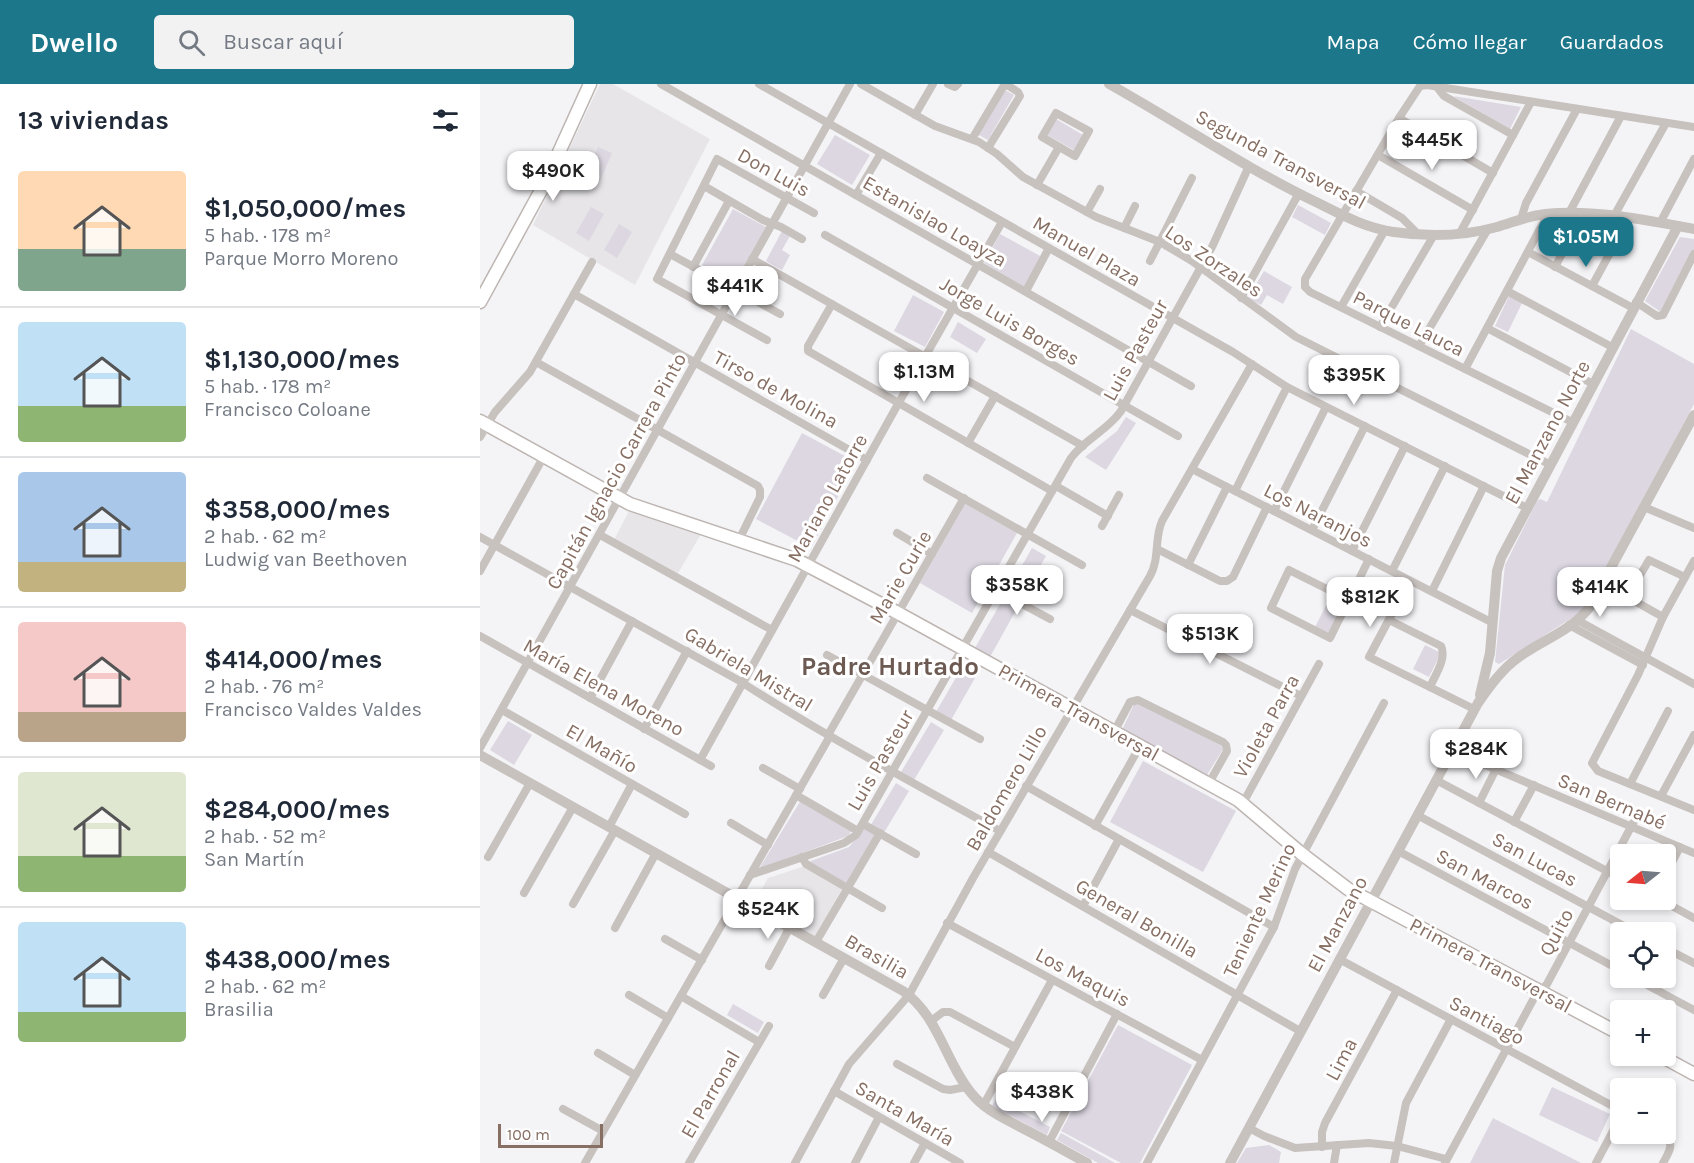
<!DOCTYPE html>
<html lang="es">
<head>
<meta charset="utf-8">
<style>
  body { margin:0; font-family:Karla,sans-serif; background:#f2f2f3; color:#1f2937; height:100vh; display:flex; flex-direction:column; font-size:22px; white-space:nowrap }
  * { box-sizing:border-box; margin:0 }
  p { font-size:20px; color:#747a83 }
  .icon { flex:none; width:33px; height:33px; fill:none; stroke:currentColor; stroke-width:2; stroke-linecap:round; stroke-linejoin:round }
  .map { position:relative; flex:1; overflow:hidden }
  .drawer { display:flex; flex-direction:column; background:#fff; width:480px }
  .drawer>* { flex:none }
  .needle { width:39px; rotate:253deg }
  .buttons { position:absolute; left:1130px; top:760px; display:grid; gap:12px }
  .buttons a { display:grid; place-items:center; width:66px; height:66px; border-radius:6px; background:#fff; box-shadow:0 3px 9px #0003; font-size:30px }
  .scale { position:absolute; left:18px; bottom:15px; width:105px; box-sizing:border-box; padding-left:6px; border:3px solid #876f64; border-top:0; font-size:16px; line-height:21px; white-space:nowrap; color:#876f64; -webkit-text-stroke:4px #fff; paint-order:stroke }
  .price { position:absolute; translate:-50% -51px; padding:0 14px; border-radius:12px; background:#fff; color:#222; font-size:20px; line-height:39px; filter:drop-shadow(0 2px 3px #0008) }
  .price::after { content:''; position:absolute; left:50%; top:36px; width:18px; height:14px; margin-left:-9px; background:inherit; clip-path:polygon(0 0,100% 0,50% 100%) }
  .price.selected { background:#1d778a; color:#fff }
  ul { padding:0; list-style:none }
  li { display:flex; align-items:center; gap:18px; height:150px; padding:0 18px }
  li+li { border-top:2px solid #e0e1e3 }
  li span { display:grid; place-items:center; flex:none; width:168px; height:120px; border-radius:6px; color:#555 }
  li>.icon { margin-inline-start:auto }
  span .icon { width:72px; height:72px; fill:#fffc; stroke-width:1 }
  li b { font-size:26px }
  h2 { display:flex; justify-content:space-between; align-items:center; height:72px; padding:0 18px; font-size:26px }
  header { display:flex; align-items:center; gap:36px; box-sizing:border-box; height:84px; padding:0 30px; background:#1d778a; color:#fff }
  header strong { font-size:28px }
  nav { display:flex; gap:33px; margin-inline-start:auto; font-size:21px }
  .search { width:420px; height:54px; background:#f2f2f3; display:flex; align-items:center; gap:15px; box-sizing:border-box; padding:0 21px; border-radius:6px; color:#747a83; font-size:22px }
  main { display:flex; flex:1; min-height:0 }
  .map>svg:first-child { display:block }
  .built { fill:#e7e5e8 }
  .green { fill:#dcd7e1 }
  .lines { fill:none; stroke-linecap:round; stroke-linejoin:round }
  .secondary-casing { stroke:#bdb5b1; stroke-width:15 }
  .minor { stroke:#c8c2bf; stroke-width:8 }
  .tertiary { stroke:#c8c2bf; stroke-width:10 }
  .secondary { stroke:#fff; stroke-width:12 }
  .labels { text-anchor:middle; stroke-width:6; stroke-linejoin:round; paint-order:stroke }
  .street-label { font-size:20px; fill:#876f64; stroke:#fff }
  .district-label { font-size:26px; font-weight:bold; fill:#6c5a52; stroke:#fff }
</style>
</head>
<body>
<header>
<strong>Dwello</strong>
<div class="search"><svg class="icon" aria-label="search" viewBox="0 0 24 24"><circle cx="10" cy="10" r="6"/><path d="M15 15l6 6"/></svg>Buscar aquí</div>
<nav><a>Mapa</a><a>Cómo llegar</a><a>Guardados</a></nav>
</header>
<main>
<section class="drawer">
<h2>13 viviendas<svg class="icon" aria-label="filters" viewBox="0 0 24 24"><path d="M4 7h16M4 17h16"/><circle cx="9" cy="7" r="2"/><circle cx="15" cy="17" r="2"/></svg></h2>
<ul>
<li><span style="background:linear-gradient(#ffd9b3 65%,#7fa58c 0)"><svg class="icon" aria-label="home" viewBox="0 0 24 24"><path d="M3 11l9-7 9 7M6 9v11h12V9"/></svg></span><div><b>$1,050,000/mes</b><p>5 hab. · 178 m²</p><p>Parque Morro Moreno</p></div></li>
<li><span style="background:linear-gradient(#bfe0f5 70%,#8fb573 0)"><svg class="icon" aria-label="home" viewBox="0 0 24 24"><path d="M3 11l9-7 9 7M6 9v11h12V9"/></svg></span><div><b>$1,130,000/mes</b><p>5 hab. · 178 m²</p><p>Francisco Coloane</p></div></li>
<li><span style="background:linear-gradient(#a9c7e8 75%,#c2b280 0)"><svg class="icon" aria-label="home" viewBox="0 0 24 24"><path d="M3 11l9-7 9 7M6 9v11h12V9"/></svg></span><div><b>$358,000/mes</b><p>2 hab. · 62 m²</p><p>Ludwig van Beethoven</p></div></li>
<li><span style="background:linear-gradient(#f6c9c9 75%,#b9a48a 0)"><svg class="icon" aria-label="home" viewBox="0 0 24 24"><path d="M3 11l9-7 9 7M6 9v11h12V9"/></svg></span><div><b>$414,000/mes</b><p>2 hab. · 76 m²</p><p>Francisco Valdes Valdes</p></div></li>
<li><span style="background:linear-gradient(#dfe7d0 70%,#8fb573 0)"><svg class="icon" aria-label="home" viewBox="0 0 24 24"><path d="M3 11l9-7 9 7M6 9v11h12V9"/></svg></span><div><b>$284,000/mes</b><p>2 hab. · 52 m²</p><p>San Martín</p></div></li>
<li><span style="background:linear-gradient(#bfe0f5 75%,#8fb573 0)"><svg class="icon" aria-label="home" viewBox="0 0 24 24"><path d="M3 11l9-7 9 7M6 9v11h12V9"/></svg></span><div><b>$438,000/mes</b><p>2 hab. · 62 m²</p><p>Brasilia</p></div></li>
</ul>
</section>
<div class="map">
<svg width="1214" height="1079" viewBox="0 0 1214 1079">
  <rect width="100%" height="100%" fill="#f4f4f7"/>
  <g class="built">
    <polygon points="120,0 133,0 230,55 155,201 53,141"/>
    <polygon points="149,427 221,450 197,491 134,456"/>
    <polygon points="325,782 363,803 335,854 274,819 288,794"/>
  </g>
  <g class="green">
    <polygon points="523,5 534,11 508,56 497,50"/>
    <polygon points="973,12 1041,23 1030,45"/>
    <polygon points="576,35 603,51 594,66 567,51"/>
    <polygon points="355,51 390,71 372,101 337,80"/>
    <polygon points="118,63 132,69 120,97 106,90"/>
    <polygon points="818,121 851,139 845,151 812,133"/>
    <polygon points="111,123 124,130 109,157 96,149"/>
    <polygon points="253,125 286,143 255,200 222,181"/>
    <polygon points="139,140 152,148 137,174 124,166"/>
    <polygon points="302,147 310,152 302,166 310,171 302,186 286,177"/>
    <polygon points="520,150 562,173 545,203 504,179"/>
    <polygon points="1200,153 1214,155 1214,167 1182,229 1165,217"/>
    <polygon points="784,187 812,203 803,220 787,211 781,221 768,214"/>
    <polygon points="433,211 464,228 445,263 414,247"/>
    <polygon points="1029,212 1042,219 1028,248 1015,242"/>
    <polygon points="478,238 506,255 497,269 470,253"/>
    <polygon points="1151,245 1214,280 1214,320 1105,523 1098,530 1019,580 1015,578 1025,481 1057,417 1060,415 1067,418"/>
    <polygon points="646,333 656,339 626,386 605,373 637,347"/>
    <polygon points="322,349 376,378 331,464 276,435"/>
    <polygon points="485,420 537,449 492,529 440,499"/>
    <polygon points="552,464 566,472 510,573 495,564"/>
    <polygon points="850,514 864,522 850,550 835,543"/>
    <polygon points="945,561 961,569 949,593 933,585"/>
    <polygon points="485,578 499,587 471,636 456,628"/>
    <polygon points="659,619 740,661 743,665 727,691 642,646 654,620"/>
    <polygon points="28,637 52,651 34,681 10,666"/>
    <polygon points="451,638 464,646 434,696 421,688"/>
    <polygon points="663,677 756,727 723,788 630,738"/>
    <polygon points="416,699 429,707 402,752 389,744"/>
    <polygon points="321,716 372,746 368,752 282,784 280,783"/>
    <polygon points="385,743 396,750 367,799 328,778 369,763"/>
    <polygon points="253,920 284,938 278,949 247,931"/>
    <polygon points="638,941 712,981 660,1079 641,1079 581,1047"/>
    <polygon points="1072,1003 1130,1030 1117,1058 1059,1031"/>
    <polygon points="516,1015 570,1043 567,1051 512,1022"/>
    <polygon points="1013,1034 1101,1079 990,1079"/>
    <polygon points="581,1049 635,1079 618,1079 577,1056"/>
    <polygon points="789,1061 801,1068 799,1079 757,1079 766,1064"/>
  </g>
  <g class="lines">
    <defs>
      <g id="secondary">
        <polyline points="0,218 65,99 110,0"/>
        <polyline points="0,337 150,420 317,476 418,529 758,716 822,770 868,805 1140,950"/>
        <polyline points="1181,972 1214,990"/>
      </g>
    </defs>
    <use href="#secondary" class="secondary-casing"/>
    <g class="minor">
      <polyline points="181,0 711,302"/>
      <polyline points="279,0 753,268 807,303 1047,424"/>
      <polyline points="381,0 455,42 499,58 517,70 543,93 616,133 680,158 712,177 816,253 1071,381"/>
      <polyline points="468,0 475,3 478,0"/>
      <polyline points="957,3 964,12 1033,51"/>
      <polygon points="576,29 609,47 595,72 562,53"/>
      <polyline points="435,31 453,0"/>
      <polyline points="919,34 1013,89"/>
      <polyline points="492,55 523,3 527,1 538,8 540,12 508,64"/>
      <polyline points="898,71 993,126"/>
      <polyline points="557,101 579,63"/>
      <polyline points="224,102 283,136 301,143 322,155"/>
      <polyline points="876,107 922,134 938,150"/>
      <polyline points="376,111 401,69"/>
      <polyline points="607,128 620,105"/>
      <polyline points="1089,129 1141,32"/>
      <polyline points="1134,132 1186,39"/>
      <polyline points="1041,135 1046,119 1097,25"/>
      <polyline points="1180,139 1214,75"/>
      <polyline points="644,144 655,122"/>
      <polyline points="980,149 1051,18"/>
      <polyline points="345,151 698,352"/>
      <polyline points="1048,168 1153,224"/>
      <polyline points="190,170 300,230"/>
      <polyline points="272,175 603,362"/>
      <polyline points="670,177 712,94"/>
      <polyline points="213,183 249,117"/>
      <polyline points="1075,183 1103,130"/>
      <polyline points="1112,202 1149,134"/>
      <polyline points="546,207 569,164"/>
      <polyline points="1027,207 1132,263"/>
      <polyline points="94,210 387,376"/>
      <polyline points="761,214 819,109"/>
      <polyline points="1156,218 1177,232 1183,231 1214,170"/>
      <polyline points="352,220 328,262 328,267 572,407"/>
      <polyline points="861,223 905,146"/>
      <polyline points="900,243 954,151"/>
      <polyline points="1007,244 1113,300"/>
      <polyline points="287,256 177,195 237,75 334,129"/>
      <polyline points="939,262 1008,145"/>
      <polyline points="56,278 278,402 280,406 280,413 259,456"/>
      <polyline points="985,285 1068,130"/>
      <polyline points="1092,338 830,208 825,203 825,195 919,34 940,2 947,1 1214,43"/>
      <polyline points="0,353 15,328 50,288 112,178"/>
      <polyline points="488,359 515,312"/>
      <polyline points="712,385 1013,539"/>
      <polyline points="447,394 602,481"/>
      <polyline points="576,402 628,432"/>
      <polyline points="755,407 807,303"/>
      <polyline points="1164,423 1214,444"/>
      <polyline points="794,427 846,323"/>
      <polyline points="622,442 639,411"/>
      <polyline points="832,446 885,342"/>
      <polyline points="417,449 452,470"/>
      <polyline points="120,451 292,546"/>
      <path d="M0,453l258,143c85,55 174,102 262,151"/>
      <polyline points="677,465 740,497 747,497 753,493 787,423"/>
      <polyline points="872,467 925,362"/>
      <polyline points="1214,477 1183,533 1158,591 1112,679 1118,687 1214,726"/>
      <polyline points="708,481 747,403"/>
      <polyline points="0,487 64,372"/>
      <polyline points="912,487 965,382"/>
      <polyline points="516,506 570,535"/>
      <polyline points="952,507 1004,402"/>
      <polyline points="869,516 809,486 791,524 850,554 889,475"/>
      <polyline points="650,526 821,612"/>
      <polyline points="914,526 889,573 994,625"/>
      <polyline points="1183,533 1151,515 1149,510 1169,476 1205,493"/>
      <path d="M909,536l52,26c6,13 -6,29 -11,41"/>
      <polyline points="1097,536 1214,600"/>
      <polyline points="1089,541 1163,581"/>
      <polyline points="0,552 231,682"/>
      <polyline points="347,571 500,655"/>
      <polyline points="110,614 152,537"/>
      <polyline points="22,626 205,730"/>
      <polyline points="164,645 207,567"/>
      <polyline points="634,648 650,618 658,616 743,658 746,661 747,667 729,699"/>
      <polyline points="348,651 484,414"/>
      <polyline points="0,664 370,0"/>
      <polyline points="972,667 1214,769"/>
      <polyline points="220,676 418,320 522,138"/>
      <polyline points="283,684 320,705"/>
      <polyline points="956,696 1140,794"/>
      <polyline points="1150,700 1188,627"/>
      <polyline points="546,702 794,843"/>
      <polyline points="316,711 378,747"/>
      <polyline points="1181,712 1214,651"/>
      <polyline points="763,719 839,580"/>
      <polyline points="999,719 1016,685"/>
      <polyline points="937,731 1157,849"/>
      <polyline points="1034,738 1054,701"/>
      <polyline points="251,739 288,761"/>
      <polyline points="383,740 436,770"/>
      <polyline points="615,742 660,662"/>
      <polyline points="129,743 152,700"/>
      <polyline points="918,767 1140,886"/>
      <polyline points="508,768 820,947"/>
      <polyline points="8,773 50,699"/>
      <polyline points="322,773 326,780 402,824"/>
      <path d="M270,791l94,-32 12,-8 215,-377c14,-19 37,-28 50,-47l91,-164 37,-81"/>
      <polyline points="1185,792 1200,763"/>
      <polyline points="44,809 93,723"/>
      <polyline points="1181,816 1214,834"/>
      <polyline points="93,820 135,746"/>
      <polyline points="603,822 639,755"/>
      <polyline points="467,839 722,976"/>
      <polyline points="135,844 176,769"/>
      <polyline points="185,855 222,876"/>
      <polyline points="336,858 400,749"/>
      <polyline points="1185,864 1214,879"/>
      <polyline points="859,875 1140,1026"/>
      <polyline points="289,882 310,843"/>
      <polyline points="1154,894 1214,926"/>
      <polyline points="149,911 188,934"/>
      <polyline points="343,911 364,874"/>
      <polyline points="201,912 279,958"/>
      <polyline points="451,937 463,928 470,928 535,963"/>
      <polyline points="118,969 155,991"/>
      <polyline points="417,980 463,1005 470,1006 486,1003"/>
      <polyline points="354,1007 480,1079"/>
      <polyline points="503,1022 572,896"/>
      <polyline points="83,1025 123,1047"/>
      <polyline points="769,1044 784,1052 815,1064 889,1059 917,1062 966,1075"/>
      <polyline points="569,1058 637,930"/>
      <polyline points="842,1063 842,1048 845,1039 917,906"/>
      <polyline points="105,1079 350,652"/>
      <polyline points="209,1079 289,942"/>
      <path d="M315,1079l54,-99 60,-69 64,-117 177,-302c10,-18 4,-37 12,-55l90,-157"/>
      <polyline points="375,1079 399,1033"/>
      <polyline points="434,1079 445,1059"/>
      <polyline points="667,1079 794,843 815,785 904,619"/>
      <polyline points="854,1079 857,1061"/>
      <polyline points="914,1079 926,1019 971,935"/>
      <polyline points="965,1079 1054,914 1067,900 1159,728"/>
      <polyline points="1116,1079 1140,1034"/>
      <path d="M1183,1079c6,-11 13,-20 0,-29"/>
    </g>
    <g class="tertiary">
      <path d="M629,0c70,39 136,84 209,119 24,12 48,25 76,29 34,5 70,4 103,-5 17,-5 31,-11 48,-13 50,-5 100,6 149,15"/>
      <polyline points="1000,611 1010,569 1017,487 1021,474 1198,142"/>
      <path d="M0,671l423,236c36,25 42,71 69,103 13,16 32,24 50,34 22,11 43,23 65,35"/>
      <path d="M750,1079l248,-460c12,-17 24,-34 41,-46 22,-16 53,-27 70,-49l105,-193"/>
    </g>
    <use href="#secondary" class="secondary"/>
  </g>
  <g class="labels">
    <g class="street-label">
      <text transform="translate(801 75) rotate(28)" y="7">Segunda Transversal</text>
      <text transform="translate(294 88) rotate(29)" y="7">Don Luis</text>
      <text transform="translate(455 137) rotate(30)" y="7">Estanislao Loayza</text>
      <text transform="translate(607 167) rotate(30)" y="7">Manuel Plaza</text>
      <text transform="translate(734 177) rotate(34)" y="7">Los Zorzales</text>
      <text transform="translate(530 237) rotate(30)" y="7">Jorge Luis Borges</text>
      <text transform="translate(929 239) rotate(27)" y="7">Parque Lauca</text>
      <text transform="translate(655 266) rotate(-61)" y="7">Luis Pasteur</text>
      <text transform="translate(296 305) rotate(29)" y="7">Tirso de Molina</text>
      <text transform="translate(1067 348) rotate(-62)" y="7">El Manzano Norte</text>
      <text transform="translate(136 387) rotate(-61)" y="7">Capitán Ignacio Carrera Pinto</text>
      <text transform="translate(347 414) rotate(-61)" y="7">Mariano Latorre</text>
      <text transform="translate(838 431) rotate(27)" y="7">Los Naranjos</text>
      <text transform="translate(420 493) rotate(-60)" y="7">Marie Curie</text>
      <text transform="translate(269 585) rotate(31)" y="7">Gabriela Mistral</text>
      <text transform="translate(124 603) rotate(29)" y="7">María Elena Moreno</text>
      <text transform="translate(599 628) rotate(29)" y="7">Primera Transversal</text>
      <text transform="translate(786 642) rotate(-61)" y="7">Violeta Parra</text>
      <text transform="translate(122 664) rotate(30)" y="7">El Mañío</text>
      <text transform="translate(400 676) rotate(-60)" y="7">Luis Pasteur</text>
      <text transform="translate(526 704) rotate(-60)" y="7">Baldomero Lillo</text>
      <text transform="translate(1132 717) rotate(23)" y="7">San Bernabé</text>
      <text transform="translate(1055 775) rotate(28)" y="7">San Lucas</text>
      <text transform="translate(1005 795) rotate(28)" y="7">San Marcos</text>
      <text transform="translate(779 826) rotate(-65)" y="7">Teniente Merino</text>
      <text transform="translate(657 834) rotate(30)" y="7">General Bonilla</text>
      <text transform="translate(857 840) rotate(-62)" y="7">El Manzano</text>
      <text transform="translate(1076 848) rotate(-62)" y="7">Quito</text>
      <text transform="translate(397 872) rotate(30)" y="7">Brasilia</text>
      <text transform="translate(1011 881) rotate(28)" y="7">Primera Transversal</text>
      <text transform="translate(603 893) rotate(28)" y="7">Los Maquis</text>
      <text transform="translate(1007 936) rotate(28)" y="7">Santiago</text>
      <text transform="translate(861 975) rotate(-62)" y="7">Lima</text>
      <text transform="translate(230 1010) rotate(-60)" y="7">El Parronal</text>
      <text transform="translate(425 1029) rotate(30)" y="7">Santa María</text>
    </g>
    <g class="district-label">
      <text x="410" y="591">Padre Hurtado</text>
    </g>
  </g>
</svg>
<div class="buttons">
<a><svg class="needle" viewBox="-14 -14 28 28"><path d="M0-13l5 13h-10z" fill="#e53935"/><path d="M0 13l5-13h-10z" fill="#747a83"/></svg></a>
<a><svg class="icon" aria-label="locate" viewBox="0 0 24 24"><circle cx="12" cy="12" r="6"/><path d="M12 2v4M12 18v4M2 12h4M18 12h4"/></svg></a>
<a>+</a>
<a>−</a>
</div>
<div class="scale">100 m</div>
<b class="price" style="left:952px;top:87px">$445K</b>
<b class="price" style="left:73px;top:118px">$490K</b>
<b class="price selected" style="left:1106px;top:184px">$1.05M</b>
<b class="price" style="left:255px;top:233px">$441K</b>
<b class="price" style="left:444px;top:319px">$1.13M</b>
<b class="price" style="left:874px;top:322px">$395K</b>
<b class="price" style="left:537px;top:532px">$358K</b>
<b class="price" style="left:1120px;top:534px">$414K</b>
<b class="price" style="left:890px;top:544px">$812K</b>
<b class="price" style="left:730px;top:581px">$513K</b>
<b class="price" style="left:996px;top:696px">$284K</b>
<b class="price" style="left:288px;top:856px">$524K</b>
<b class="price" style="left:562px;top:1039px">$438K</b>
</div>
</main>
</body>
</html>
